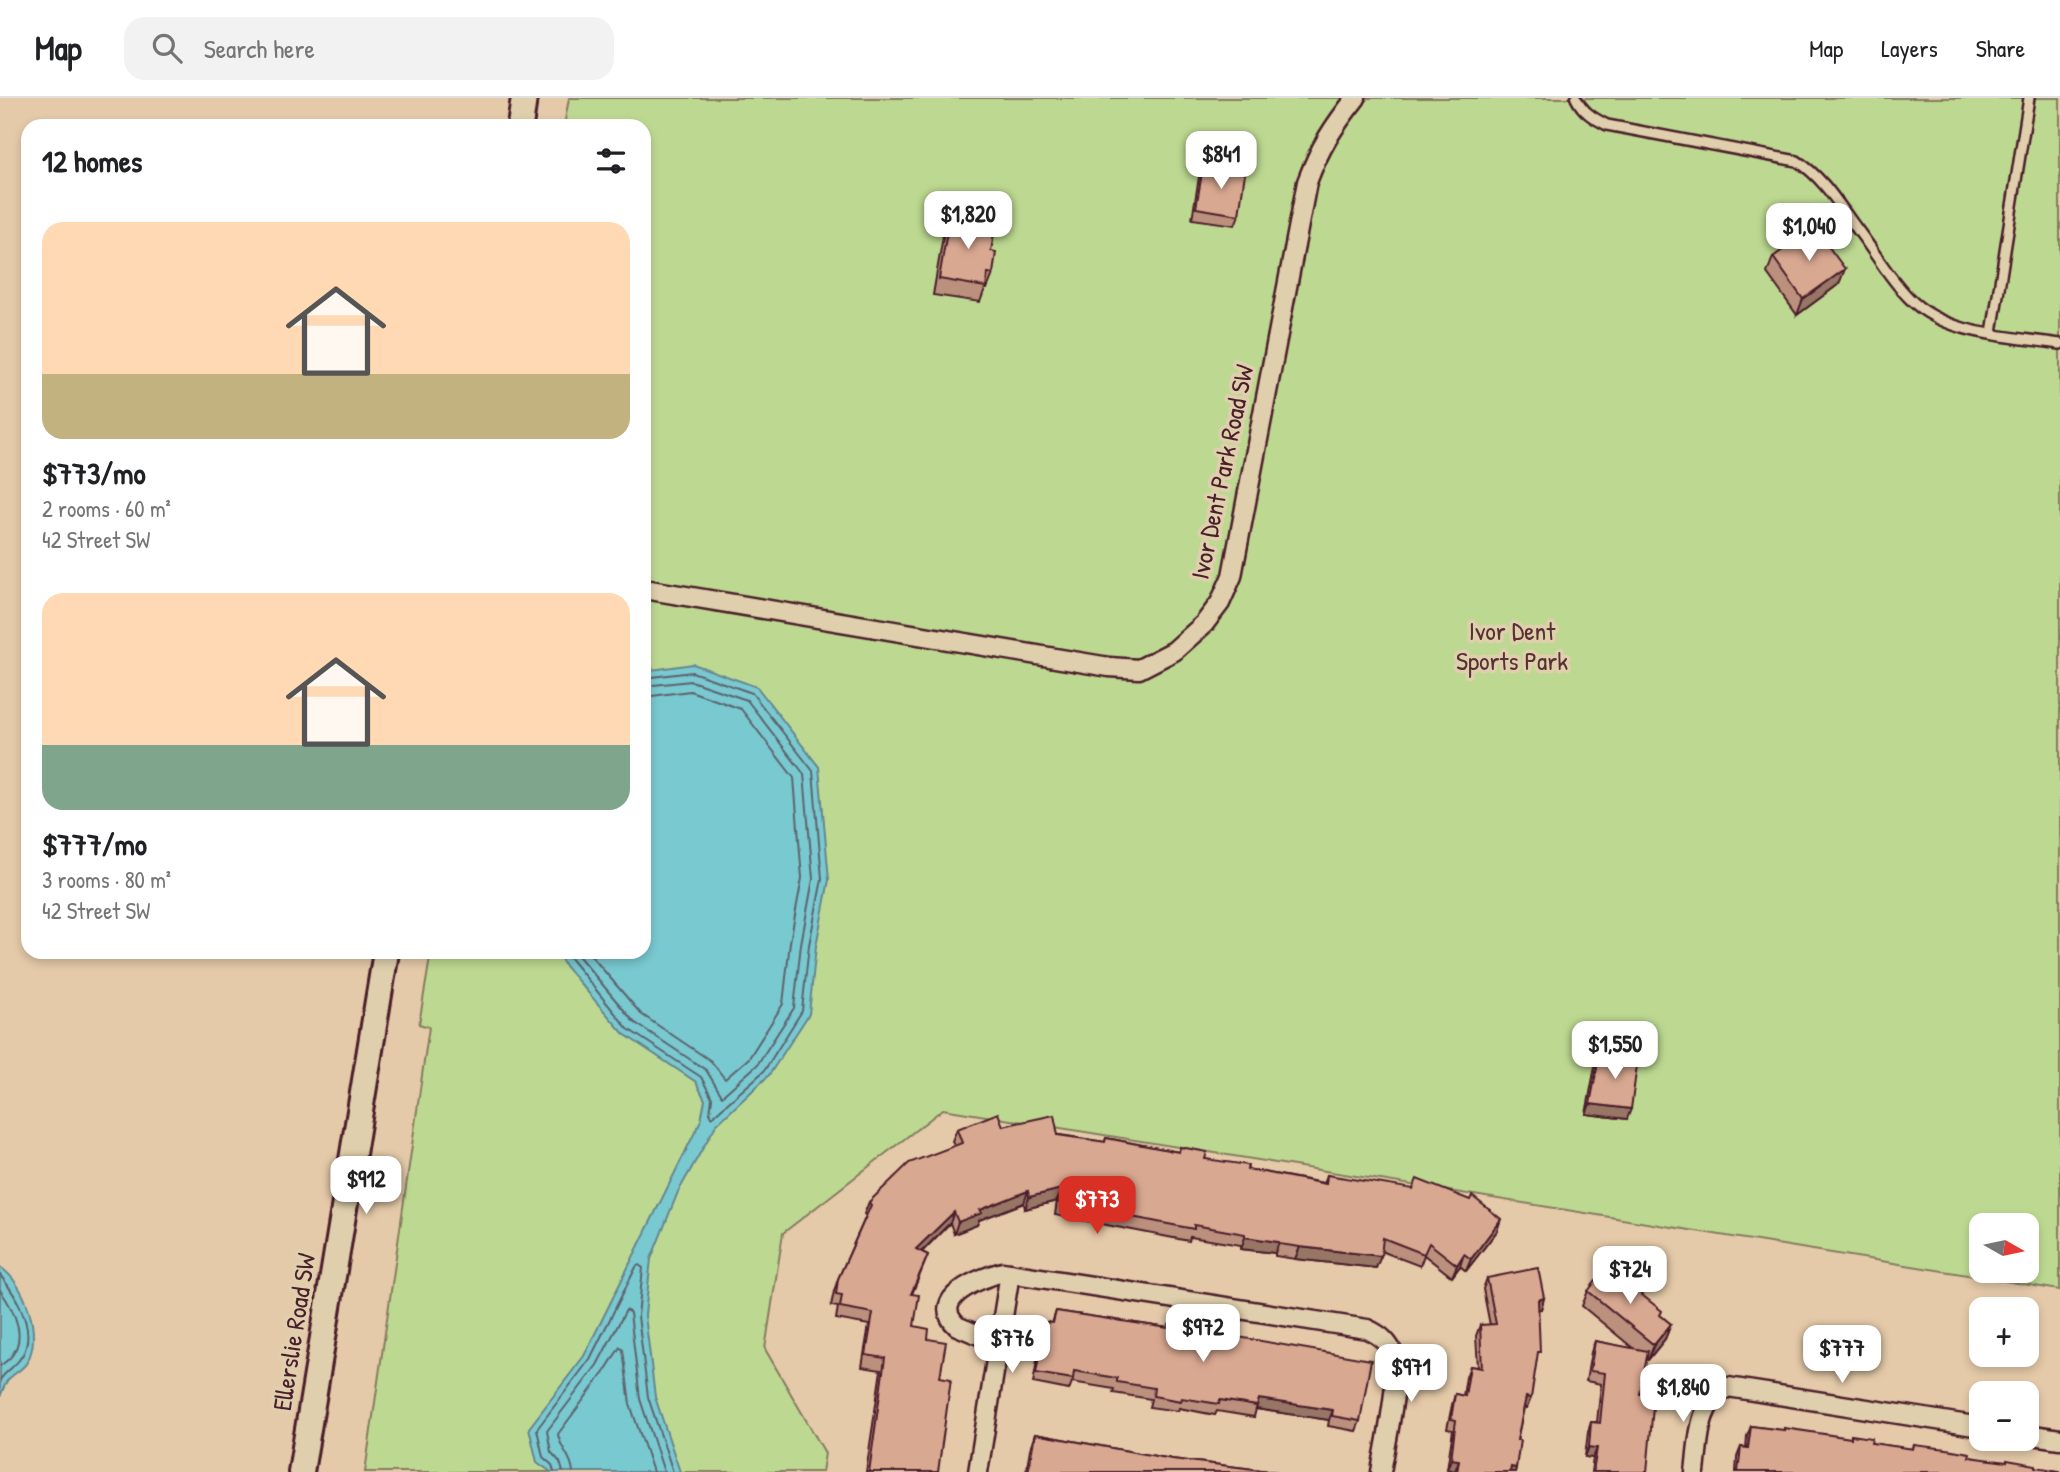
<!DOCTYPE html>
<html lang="en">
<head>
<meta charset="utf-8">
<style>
  body { margin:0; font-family:"Patrick Hand",sans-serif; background:#f2f2f2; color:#202124; height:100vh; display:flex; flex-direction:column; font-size:26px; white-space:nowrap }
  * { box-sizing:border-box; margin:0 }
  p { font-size:23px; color:#757577 }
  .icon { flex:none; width:38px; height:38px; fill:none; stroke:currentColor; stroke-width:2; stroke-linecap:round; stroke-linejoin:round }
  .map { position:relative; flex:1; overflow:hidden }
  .panel { position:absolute; left:21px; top:21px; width:630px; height:840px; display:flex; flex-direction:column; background:#fff; border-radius:21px; box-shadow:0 4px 10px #0003 }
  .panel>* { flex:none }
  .needle { width:46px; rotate:99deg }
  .tools { position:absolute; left:1969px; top:1115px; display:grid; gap:14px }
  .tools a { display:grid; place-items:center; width:70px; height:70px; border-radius:14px; background:#fff; box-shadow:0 4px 10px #0003; font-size:35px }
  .price { position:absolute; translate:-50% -60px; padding:0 16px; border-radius:14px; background:#fff; color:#222; font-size:23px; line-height:46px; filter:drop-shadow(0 2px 4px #0008) }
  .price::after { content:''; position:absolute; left:50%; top:42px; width:21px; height:16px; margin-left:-10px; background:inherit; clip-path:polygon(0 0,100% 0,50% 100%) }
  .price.selected { background:#d93025; color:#fff }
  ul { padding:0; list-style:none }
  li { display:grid; align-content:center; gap:14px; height:371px; padding:0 21px }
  li span { display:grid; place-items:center; height:217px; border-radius:21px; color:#555 }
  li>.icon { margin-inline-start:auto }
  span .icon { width:126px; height:126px; fill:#fffc; stroke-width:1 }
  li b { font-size:30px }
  h2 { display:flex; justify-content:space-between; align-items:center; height:84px; padding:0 21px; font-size:30px }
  header { display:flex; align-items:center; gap:42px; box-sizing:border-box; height:98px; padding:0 35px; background:#fff; border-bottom:2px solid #e0e0e0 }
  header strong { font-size:33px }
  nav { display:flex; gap:38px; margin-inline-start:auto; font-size:24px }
  .search { width:490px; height:63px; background:#f2f2f2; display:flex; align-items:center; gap:18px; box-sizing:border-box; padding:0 24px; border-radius:21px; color:#757577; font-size:26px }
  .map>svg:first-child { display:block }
  .green { fill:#bdd991; stroke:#847c5e; stroke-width:2; fill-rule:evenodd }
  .water { fill:#79c9d1; stroke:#66858f; stroke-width:2 }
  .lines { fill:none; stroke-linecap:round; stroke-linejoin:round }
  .shore { stroke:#5d636d; stroke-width:2 }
  .service-casing { stroke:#4a1f2b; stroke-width:14 }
  .minor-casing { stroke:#4a1f2b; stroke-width:23 }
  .secondary-casing { stroke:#4a1f2b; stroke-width:30 }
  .service { stroke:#e0cfac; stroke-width:9 }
  .minor { stroke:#e0cfac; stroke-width:18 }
  .secondary { stroke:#e0cfac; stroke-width:24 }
  .wall { fill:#bb907d; stroke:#4a1f2b; stroke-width:2 }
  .shaded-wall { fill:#987666; stroke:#4a1f2b; stroke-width:2 }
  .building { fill:#d9a891; stroke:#4a1f2b; stroke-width:2 }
  .labels { text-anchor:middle; stroke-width:7; stroke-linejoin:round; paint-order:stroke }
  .street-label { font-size:26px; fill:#4a1f2b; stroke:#e0cfac }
  .park-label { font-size:26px; fill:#563235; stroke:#e0cfac }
</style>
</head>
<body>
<header>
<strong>Map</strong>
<div class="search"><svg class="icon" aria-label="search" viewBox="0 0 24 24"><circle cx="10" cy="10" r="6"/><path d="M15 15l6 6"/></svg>Search here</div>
<nav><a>Map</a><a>Layers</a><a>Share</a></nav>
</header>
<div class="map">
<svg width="2060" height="1374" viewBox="0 0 2060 1374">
  <rect width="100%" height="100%" fill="#e5caa9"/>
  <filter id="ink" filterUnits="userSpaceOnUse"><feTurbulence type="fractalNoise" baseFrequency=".0143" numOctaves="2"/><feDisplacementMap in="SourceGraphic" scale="14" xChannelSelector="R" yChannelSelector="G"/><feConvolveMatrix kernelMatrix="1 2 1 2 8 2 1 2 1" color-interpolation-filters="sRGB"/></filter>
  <g filter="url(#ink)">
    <path class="green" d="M569,0h1491v1192l-1117,-181 -160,124 -18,116 60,104 -3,19h-457l64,-445 -10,-3 12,-72h213v-826h-80zM1981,1127h45v45h-45z"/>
    <g class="water">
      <polygon points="693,566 757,589 819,669 829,782 816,848 809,916 769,977 716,1027 678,1094 651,1161 645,1217 655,1299 680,1374 551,1374 537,1364 529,1330 584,1258 701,1022 705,1002 696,984 624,936 565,868 557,854 644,854 644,573"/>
      <path d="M0,1169c25,16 43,68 27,95 -4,8 -15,12 -20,19 -3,5 -5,11 -7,16z"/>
    </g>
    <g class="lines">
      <g class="shore">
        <polyline points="565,854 628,931 701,979 712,1000 710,1015 712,1019 764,973 802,913 809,847 822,781 813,673 752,595 692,574 644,580"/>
        <polyline points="575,854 634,924 706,972 722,998 757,967 794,910 801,846 813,781 804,676 747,602 691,583 644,588"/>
        <polyline points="588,854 641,916 711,963 725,981 749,960 783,906 790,844 802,780 794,680 741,611 690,593 644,599"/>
        <path d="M0,1177c17,21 40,60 19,85 -6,8 -14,12 -19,20"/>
        <path d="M0,1192c12,17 27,44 13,64 -3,5 -9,9 -13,12"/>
        <polyline points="554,1374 552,1367 543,1359 537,1331 590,1261 636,1169 639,1167 643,1170 638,1218 648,1299 673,1374"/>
        <polyline points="563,1374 560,1364 551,1354 547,1333 597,1267 626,1212 630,1215 640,1301 664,1374"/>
        <path d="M573,1374c-1,-16 -13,-23 -15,-38l47,-63 15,-24 3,3 7,54 23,68"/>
      </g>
      <defs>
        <g id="service">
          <path d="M1576,0c7,14 17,20 31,27l190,36c26,16 42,44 60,68 17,22 32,49 52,69 37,38 102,38 151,46"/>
          <polyline points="1992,235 2029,0"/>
        </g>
        <g id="minor">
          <path d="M644,491l465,78 30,2 35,-18 30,-27 16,-21 12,-27 75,-394c13,-35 26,-55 49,-84"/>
          <path d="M998,1245l-41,-17c-30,-28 25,-49 46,-54l364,57c13,6 22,13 27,27 7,20 -9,91 -13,116"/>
          <polyline points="2026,1336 2060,1341"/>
          <polyline points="978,1374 1010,1175"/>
          <path d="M1695,1374c4,-31 2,-69 33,-85l253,40"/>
        </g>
        <g id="secondary">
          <polyline points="520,28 524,0"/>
          <polyline points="301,1374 386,854"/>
        </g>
      </defs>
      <use href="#service" class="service-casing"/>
      <use href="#minor" class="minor-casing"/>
      <use href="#secondary" class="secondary-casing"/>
      <use href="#service" class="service"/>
      <use href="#minor" class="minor"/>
      <use href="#secondary" class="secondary"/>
    </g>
    <g class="wall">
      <polygon points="1203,69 1239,117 1235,127 1192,121 1199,79"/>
      <polygon points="950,116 991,153 993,176 987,191 985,191 980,204 933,197 944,132"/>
      <polygon points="1773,159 1839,186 1797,217 1767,175"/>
      <polygon points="1600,954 1627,1021 1586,1016 1596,963"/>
      <polygon points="1003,1028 1105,1044 1106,1040 1178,1054 1180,1049 1205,1061 1247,1071 1324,1085 1327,1077 1497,1133 1466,1173 1460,1168 1452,1179 1424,1157 1420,1168 1381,1153 1376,1170 1295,1161 1275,1158 1275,1155 1241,1151 1241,1147 1190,1139 1189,1143 1055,1117 1057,1103 1025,1111 1024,1105 979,1122 977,1127 954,1136 950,1125 922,1154 928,1157 912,1196 914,1228 928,1241 940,1279 938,1374 866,1374 881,1272 862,1269 869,1227 836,1221 838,1209 831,1208 834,1193 838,1181 866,1118 864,1116 869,1104 954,1048 952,1043 957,1031"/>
      <polygon points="1487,1180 1544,1200 1541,1211 1538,1211 1536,1264 1527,1310 1524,1310 1517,1342 1516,1370 1515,1374 1455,1374 1455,1373 1447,1371 1453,1332 1447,1331 1452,1307 1455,1296 1463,1298 1466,1279 1470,1268 1478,1269 1476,1238 1480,1227 1490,1227 1483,1191"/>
      <polygon points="1588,1193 1661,1218 1671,1226 1665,1241 1648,1262 1646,1260 1640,1296 1647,1374 1591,1374 1593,1360 1585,1359 1588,1334 1591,1324 1597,1324 1601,1286 1586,1283 1591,1254 1595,1243 1634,1251 1582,1208"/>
      <polygon points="1056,1213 1168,1230 1232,1238 1360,1323 1356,1333 1328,1328 1329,1322 1256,1311 1254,1319 1217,1313 1215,1317 1179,1310 1178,1313 1149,1309 1151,1301 1113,1295 1114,1291 1072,1284 1069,1292 1033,1285 1042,1235 1045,1224 1052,1225"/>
      <polygon points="1751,1328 1913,1351 1914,1347 1969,1359 2060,1374 1736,1374 1737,1359 1741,1349 1746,1350 1747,1338"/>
      <polygon points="1035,1336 1172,1361 1278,1374 1026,1374 1030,1351"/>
    </g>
    <g class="shaded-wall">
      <polygon points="1845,171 1839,186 1797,217 1803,201"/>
      <polygon points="1590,1006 1631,1011 1627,1021 1586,1016"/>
      <polygon points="1061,1091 1057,1103 1025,1111 1029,1099"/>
      <polygon points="1028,1093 1024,1105 979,1122 977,1127 954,1136 958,1124 980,1112"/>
      <polygon points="954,1114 950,1125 912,1163 916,1151"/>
      <polygon points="1501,1121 1497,1133 1466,1173 1471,1161"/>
      <polygon points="1245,1139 1279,1144 1275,1155 1241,1151"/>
      <polygon points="1300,1149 1381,1158 1376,1170 1295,1161"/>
      <polygon points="1464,1156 1460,1168 1452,1179 1457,1167"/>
      <polygon points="1544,1200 1541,1211 1534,1212 1538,1202"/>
      <polygon points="1671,1226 1665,1241 1648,1262 1654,1247"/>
      <polygon points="1526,1299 1531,1300 1527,1310 1523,1309"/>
      <polygon points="1259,1301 1333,1312 1329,1322 1256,1311"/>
      <polygon points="1589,1349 1597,1350 1593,1360 1585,1359"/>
      <polygon points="1451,1361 1459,1362 1455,1373 1447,1371"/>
      <polygon points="1511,1369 1516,1370 1515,1374 1509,1374"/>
    </g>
    <g class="building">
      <polygon points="1203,69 1245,75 1239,117 1196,110"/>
      <polygon points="950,116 996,124 991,153 996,154 993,176 988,175 986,189 939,181"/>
      <polygon points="1814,129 1845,171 1803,201 1773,159"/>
      <polygon points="1600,954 1638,960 1631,1011 1590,1006"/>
      <polygon points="998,1015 1003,1028 1054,1017 1058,1037 1105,1044 1106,1040 1179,1054 1180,1049 1207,1054 1205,1061 1248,1067 1247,1071 1326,1086 1327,1077 1413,1091 1417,1081 1470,1102 1472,1098 1501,1121 1471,1161 1464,1156 1457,1167 1429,1145 1424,1156 1383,1140 1381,1158 1300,1149 1279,1146 1279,1144 1245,1139 1245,1136 1194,1127 1194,1131 1059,1105 1061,1091 1029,1099 1028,1093 980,1112 982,1115 958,1124 954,1114 916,1151 928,1157 911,1196 919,1197 914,1228 929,1231 928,1241 946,1244 940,1279 951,1281 938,1374 869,1374 885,1260 866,1257 873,1215 840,1209 842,1197 836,1196 838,1181 871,1107 869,1104 909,1065 962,1045 957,1031"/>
      <polygon points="1607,1169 1662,1213 1660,1217 1671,1226 1654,1247 1588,1193"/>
      <polygon points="1538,1170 1544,1200 1538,1202 1540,1254 1538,1254 1531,1300 1526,1299 1517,1342 1520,1342 1516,1370 1511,1369 1510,1374 1457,1374 1459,1362 1451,1361 1456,1322 1451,1321 1455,1296 1465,1298 1470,1268 1482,1270 1480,1227 1496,1226 1487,1180"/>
      <polygon points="1056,1213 1169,1230 1169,1227 1210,1232 1232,1236 1232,1238 1371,1262 1360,1323 1332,1318 1333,1312 1259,1301 1257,1308 1220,1302 1219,1306 1182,1300 1181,1303 1153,1298 1154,1290 1117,1284 1117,1280 1074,1273 1073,1281 1036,1275 1045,1224 1053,1225"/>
      <polygon points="1595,1243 1648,1253 1640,1296 1654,1298 1647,1374 1593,1374 1597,1350 1589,1349 1591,1324 1600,1325 1605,1275 1590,1273"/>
      <polygon points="1751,1328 1784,1332 1784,1330 1851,1340 1851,1337 1872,1340 1871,1345 1913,1351 1914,1347 1947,1351 1970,1355 1969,1359 2007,1364 2007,1362 2036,1367 2036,1369 2060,1373 2060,1374 1738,1374 1741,1349 1748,1350"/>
      <polygon points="1035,1336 1172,1361 1278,1374 1028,1374"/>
    </g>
  </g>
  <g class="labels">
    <g class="street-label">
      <text transform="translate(1222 374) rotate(-78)" y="9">Ivor Dent Park Road SW</text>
      <text transform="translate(294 1234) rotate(-81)" y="9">Ellerslie Road SW</text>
    </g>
    <g class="park-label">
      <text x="1512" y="542">Ivor Dent<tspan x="1512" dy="30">Sports Park</tspan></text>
    </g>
  </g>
</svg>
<div class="tools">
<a><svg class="needle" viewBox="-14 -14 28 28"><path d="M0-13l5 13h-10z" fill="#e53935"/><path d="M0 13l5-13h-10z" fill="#757577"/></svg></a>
<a>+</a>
<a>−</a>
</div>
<b class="price" style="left:1221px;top:93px">$841</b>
<b class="price" style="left:968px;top:153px">$1,820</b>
<b class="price" style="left:1809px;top:165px">$1,040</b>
<b class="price" style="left:1615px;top:983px">$1,550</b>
<b class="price" style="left:366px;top:1118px">$912</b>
<b class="price selected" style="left:1097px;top:1138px">$773</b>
<b class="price" style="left:1630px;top:1208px">$724</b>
<b class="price" style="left:1203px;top:1266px">$972</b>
<b class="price" style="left:1012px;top:1277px">$776</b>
<b class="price" style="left:1842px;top:1287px">$777</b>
<b class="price" style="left:1411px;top:1306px">$971</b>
<b class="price" style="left:1683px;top:1326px">$1,840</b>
<section class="panel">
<h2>12 homes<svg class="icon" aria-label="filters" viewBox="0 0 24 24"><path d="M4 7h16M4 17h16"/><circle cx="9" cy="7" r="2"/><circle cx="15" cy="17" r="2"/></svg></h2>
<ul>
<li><span style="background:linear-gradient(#ffd9b3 70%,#c2b280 0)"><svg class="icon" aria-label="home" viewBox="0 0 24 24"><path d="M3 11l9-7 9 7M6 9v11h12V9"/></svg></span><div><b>$773/mo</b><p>2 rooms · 60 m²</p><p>42 Street SW</p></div></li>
<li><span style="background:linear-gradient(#ffd9b3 70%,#7fa58c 0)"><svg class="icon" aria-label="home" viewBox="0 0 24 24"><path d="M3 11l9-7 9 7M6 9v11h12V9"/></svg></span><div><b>$777/mo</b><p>3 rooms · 80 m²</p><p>42 Street SW</p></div></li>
</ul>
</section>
</div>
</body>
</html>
